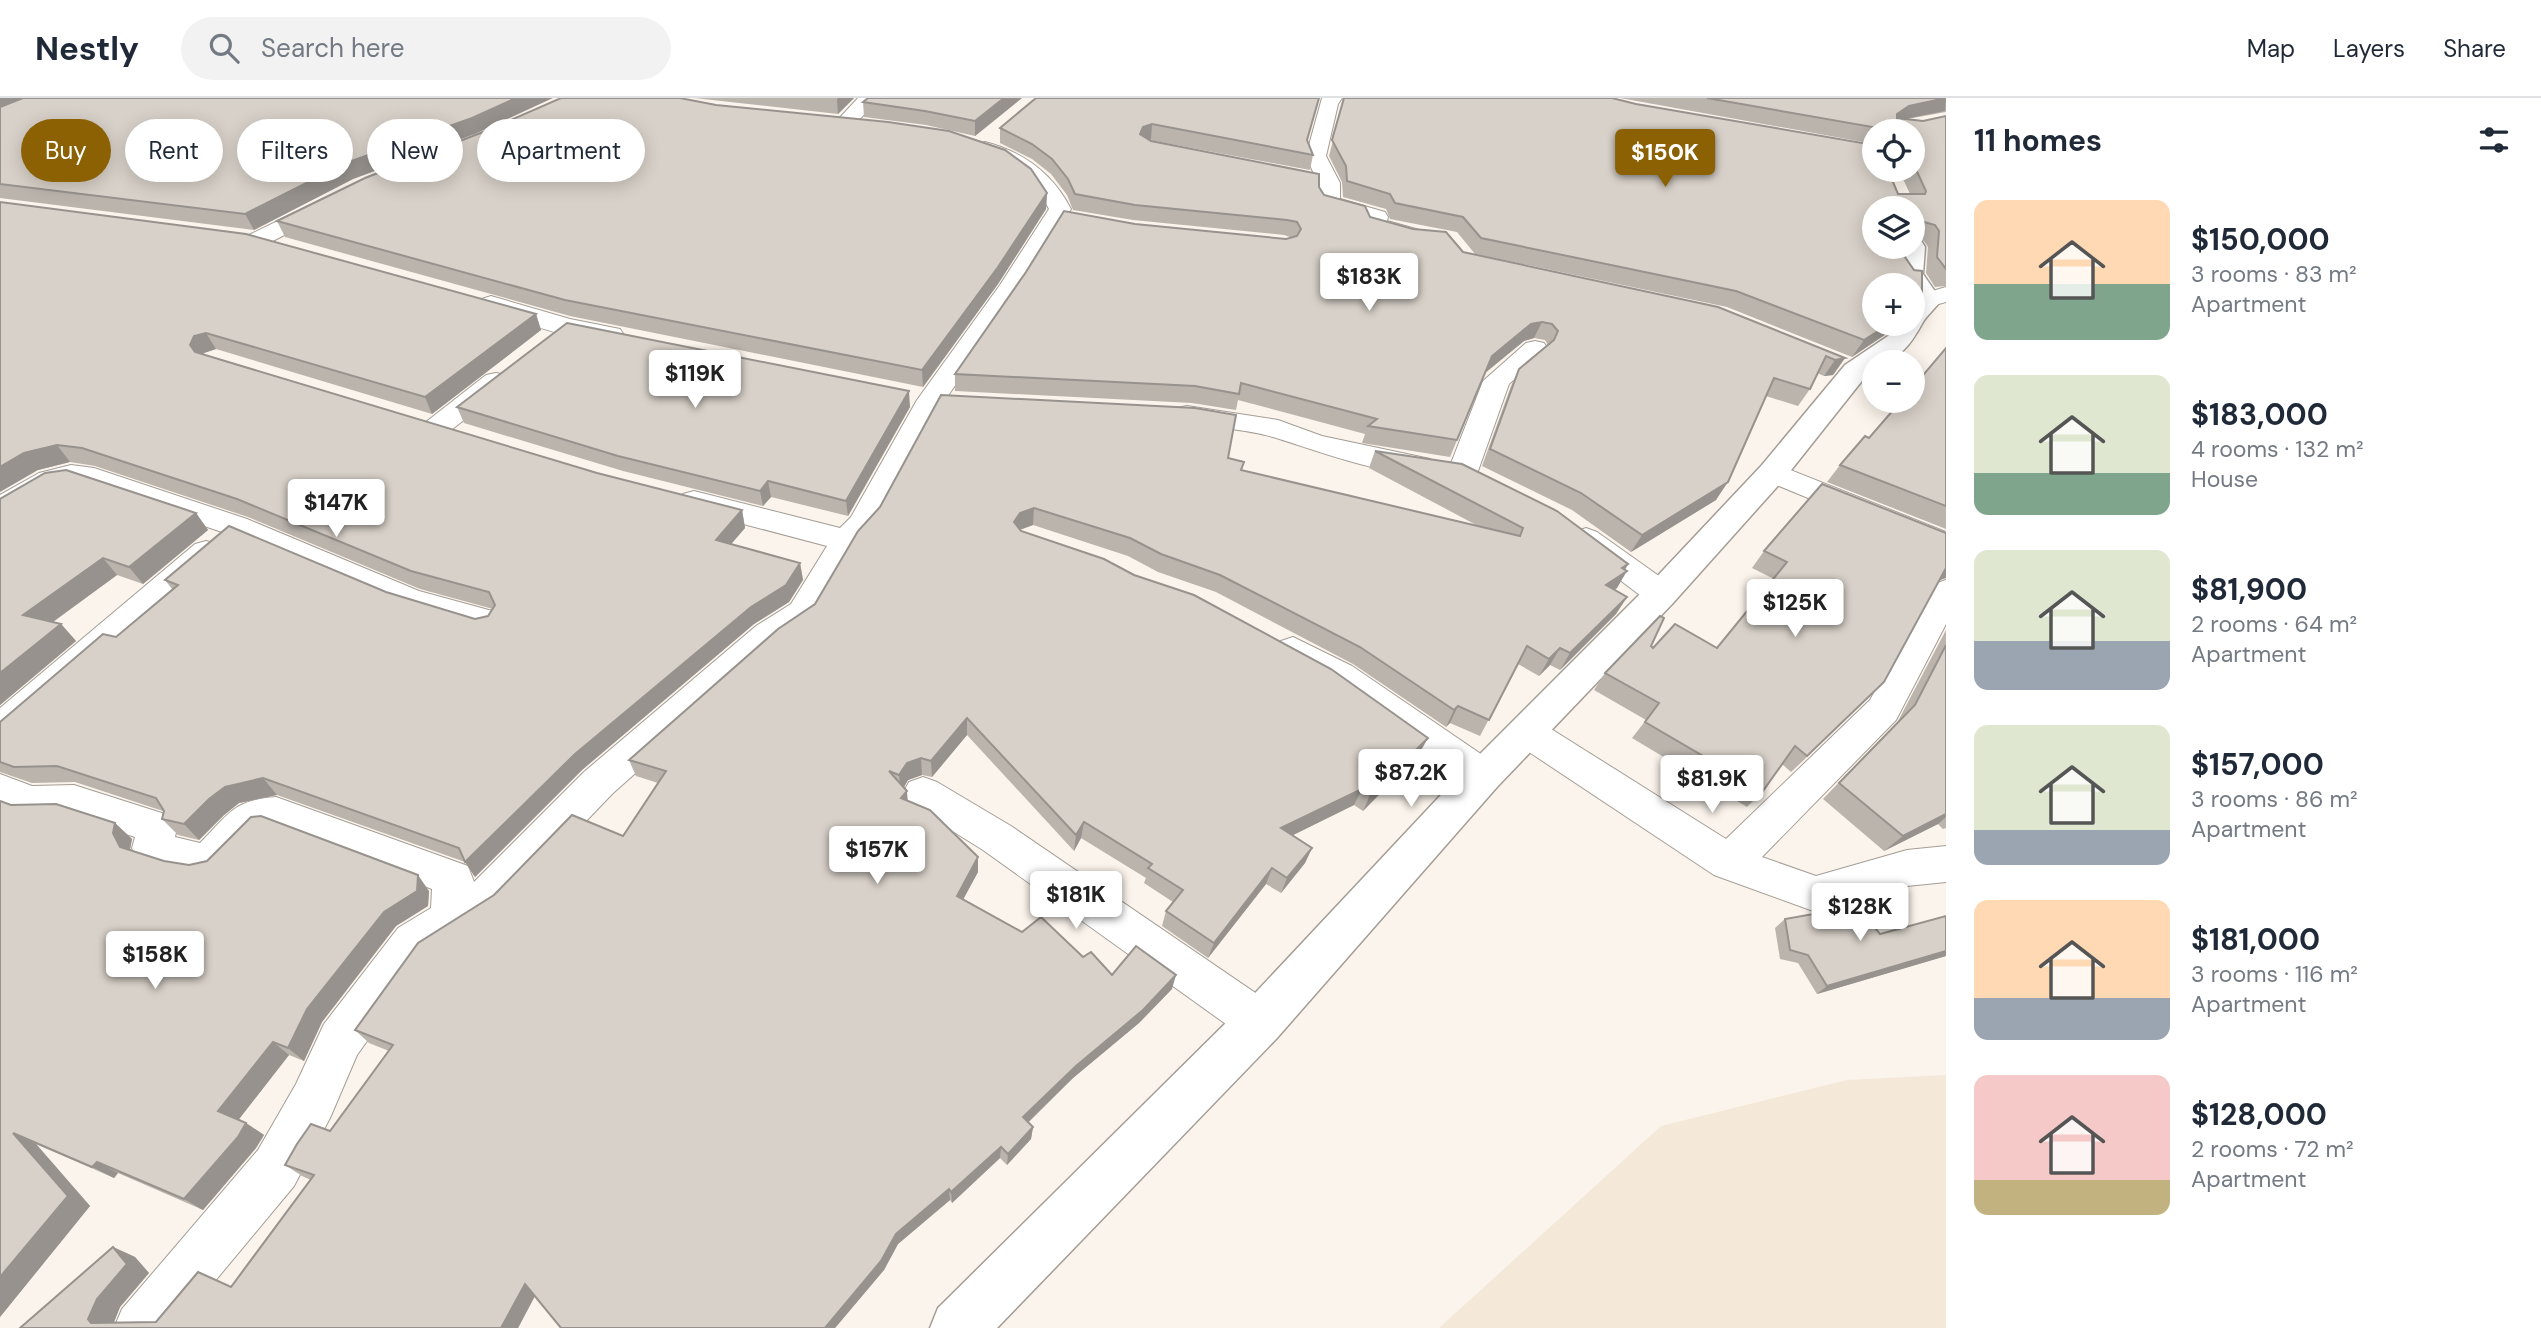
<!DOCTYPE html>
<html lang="en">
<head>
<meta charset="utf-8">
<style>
  body { margin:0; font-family:"DM Sans",sans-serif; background:#f2f2f3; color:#1f2937; height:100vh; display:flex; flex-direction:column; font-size:26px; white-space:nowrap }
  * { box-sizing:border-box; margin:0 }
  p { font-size:23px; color:#747a83 }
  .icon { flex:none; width:38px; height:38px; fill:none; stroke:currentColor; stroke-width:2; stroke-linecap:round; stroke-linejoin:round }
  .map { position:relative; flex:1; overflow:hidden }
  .details { display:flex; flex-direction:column; background:#fff; width:595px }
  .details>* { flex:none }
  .guide { position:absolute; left:21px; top:21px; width:665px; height:63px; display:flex; gap:14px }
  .controls { position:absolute; left:1862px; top:21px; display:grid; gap:14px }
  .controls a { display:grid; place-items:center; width:63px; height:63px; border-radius:50%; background:#fff; box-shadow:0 4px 18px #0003; font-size:35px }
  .price { position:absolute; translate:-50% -60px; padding:0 16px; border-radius:7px; background:#fff; color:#222; font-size:23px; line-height:46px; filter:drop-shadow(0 2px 4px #0008) }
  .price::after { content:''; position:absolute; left:50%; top:42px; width:21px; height:16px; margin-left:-10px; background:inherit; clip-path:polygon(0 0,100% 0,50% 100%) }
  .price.on { background:#8b6103; color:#fff }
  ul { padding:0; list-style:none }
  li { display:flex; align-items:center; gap:21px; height:175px; padding:0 28px }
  li span { display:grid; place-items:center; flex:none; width:196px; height:140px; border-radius:14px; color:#555 }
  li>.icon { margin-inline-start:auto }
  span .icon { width:84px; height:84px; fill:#fffc; stroke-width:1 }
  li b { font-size:30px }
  h2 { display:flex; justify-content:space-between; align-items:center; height:84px; padding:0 28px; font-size:30px }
  .tag { padding:0 24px; border-radius:32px; background:#fff; box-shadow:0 4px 18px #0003; font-size:24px; line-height:63px }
  .tag.on { background:#8b6103; color:#fff }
  header { display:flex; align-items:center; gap:42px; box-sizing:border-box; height:98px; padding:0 35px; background:#fff; border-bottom:2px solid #e0e1e3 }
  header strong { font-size:33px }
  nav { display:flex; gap:38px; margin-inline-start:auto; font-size:24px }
  .search { width:490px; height:63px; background:#f2f2f3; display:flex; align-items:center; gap:18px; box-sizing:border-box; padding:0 24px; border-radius:38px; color:#747a83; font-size:26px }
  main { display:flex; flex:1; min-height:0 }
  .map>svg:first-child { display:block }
  .built { fill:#f4e8d9 }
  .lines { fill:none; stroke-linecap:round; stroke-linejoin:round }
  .minor-casing { stroke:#a49d95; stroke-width:2 }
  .tertiary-casing { stroke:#a49d95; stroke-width:3 }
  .minor { fill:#fff; fill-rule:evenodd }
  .tertiary { fill:#fff; fill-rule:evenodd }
  .wall { fill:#bab4ad }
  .shaded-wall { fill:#97928d }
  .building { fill:#d8d1c9; stroke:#97928d; stroke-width:2 }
</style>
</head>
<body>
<header>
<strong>Nestly</strong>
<div class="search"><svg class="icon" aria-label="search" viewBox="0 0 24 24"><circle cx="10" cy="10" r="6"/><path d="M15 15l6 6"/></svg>Search here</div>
<nav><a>Map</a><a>Layers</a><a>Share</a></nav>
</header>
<main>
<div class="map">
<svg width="1946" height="1230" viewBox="0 0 1946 1230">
  <rect width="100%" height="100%" fill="#fbf4ec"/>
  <polygon class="built" points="1946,977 1946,1230 1439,1230 1661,1028 1847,982"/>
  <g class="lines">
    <defs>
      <g id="minor">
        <polygon points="858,0 879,0 859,22 891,26 894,30 891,34 884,36 837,30 834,26"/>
        <polygon points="1322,0 1342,0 1338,6 1326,58 1340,85 1340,101 1385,114 1388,119 1387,123 1423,133 1427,138 1423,143 1415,145 1366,132 1363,127 1364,122 1321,110 1318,105 1318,85 1306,58"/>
        <path d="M985,44c39,10 68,32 86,67l-48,78 -78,113 -66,123 -21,24 -43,73 -35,24 -168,150 -109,114 -75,48 -71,99 -27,63 -36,68 -118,142h-62l8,-19 136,-159 38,-66 28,-60 74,-96 33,-20 1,-19 -157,-60 -11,1c-13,14 -26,33 -42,44 -17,12 -65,-7 -84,-14l-6,-12 3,-11 -61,-20 -44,1 -30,-11v-33l32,12 42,-1 97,31 6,12 -2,9 25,6c29,-29 33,-43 76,-46l192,69 6,16 110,-110 172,-146 35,-22 36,-58 -144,-38 -4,-7 4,-7 11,-3 146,37 11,-11 66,-117 83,-115 49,-76c-16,-32 -40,-43 -71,-57l-3,-4 3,-4z"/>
        <polygon points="325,100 333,102 336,107 333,112 265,147 249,147 245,142 249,137"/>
        <polygon points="1946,189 1946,204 1928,209 1919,207 1916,202 1919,197"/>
        <path d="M491,198l79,23 50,10 4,6 -4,6c-29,7 -106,-22 -138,-32l-4,-5 4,-5z"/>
        <polygon points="1535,243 1544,245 1548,251 1509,286 1478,373 1474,380 1463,382 1452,380 1448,373 1483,283 1526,245"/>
        <polygon points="496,275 506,277 510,283 506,289 446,336 436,339 426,336 422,330 426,324 486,277"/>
        <path d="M1187,308l91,14 44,16 108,23 5,6 -5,6c-36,10 -120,-23 -157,-34 -31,-9 -65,-9 -96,-17l-4,-6 4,-6z"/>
        <polygon points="1773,365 1946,434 1946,457 1762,381 1758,374 1762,367"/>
        <path d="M71,367l23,3 153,51 172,72 77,21 5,9 -5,9 -12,3 -88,-26 -171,-74 -145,-49c-33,-2 -51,28 -80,36v-25l39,-22z"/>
        <polygon points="1586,430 1597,434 1673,488 1678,496 1673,504 1661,508 1649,504 1575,448 1570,441 1575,434"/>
        <polygon points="206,443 217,446 222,454 217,462 13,641 0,645 0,610 195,446"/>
        <polygon points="1946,482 1946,526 1896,622 1762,759 1816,778 1907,752 1946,748 1946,784 1907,788 1816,814 1714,777 1514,644 1508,634 1514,624 1527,620 1540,624 1726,741 1870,602 1934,486"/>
        <polygon points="1293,539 1352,568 1497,667 1502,678 1497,689 1483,693 1469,689 1326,586 1281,561 1276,552 1281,543"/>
        <polygon points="923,679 937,684 1011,728 1276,909 1283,924 1276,939 1260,946 1244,939 983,752 909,706 903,695 909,684"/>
      </g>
      <path id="tertiary" d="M1913,142l9,2 3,5 -2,27 18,26c-5,8 -13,14 -18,22 -11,20 -23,40 -49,40v9l-9,6 -81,102 -111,124 -176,184 -220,251 -280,290h-67l8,-20 305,-302 226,-241 180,-180 113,-120 83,-100 46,-31 6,-10h16v-39h-8l-8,-11 4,-27h12z"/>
    </defs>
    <use href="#minor" class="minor-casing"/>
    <use href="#tertiary" class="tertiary-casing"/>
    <use href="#minor" class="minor"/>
    <use href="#tertiary" class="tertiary"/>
  </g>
  <g class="wall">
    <polygon points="0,0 477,35 353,81 254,132 0,100"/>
    <polygon points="694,0 854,0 838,16"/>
    <polygon points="868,0 1022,0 975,38 926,27 864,19 863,4"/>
    <polygon points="1036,0 1319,0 1307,43 1313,57 1310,72 1149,42 1319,89 1324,97 1370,119 1463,154 1845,260 1833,277 1824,278 1817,275 1810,291 1798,308 1766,298 1716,402 1631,454 1572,412 1482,368 1511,288 1519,271 1548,247 1545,242 1534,240 1524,243 1485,275 1450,359 1362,345 1365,336 1238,302 1236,312 1192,305 955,293 955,276 1135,126 1286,141 1290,139 1284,137 1133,122 1073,112 1067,97 1051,76 1032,61 1000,45 1000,30"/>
    <polygon points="1344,0 1898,96 1910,96 1899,72 1913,72 1913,33 1874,33 1874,46 1620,0 1946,0 1946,14 1907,21 1923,23 1946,18 1946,188 1935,189 1926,175 1928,149 1924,143 1915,140 1913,143 1913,110 1905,159 1913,187 1889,234 1852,259 1727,209 1475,156 1457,134 1390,121 1386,111 1343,99 1342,84 1329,58"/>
    <polygon points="488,32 1047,95 1046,111 998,186 923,289 570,218 285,139 277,123"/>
    <polygon points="0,104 536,216 541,232 432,316 216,251 204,255 203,256 597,375 742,412 745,430 731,446 800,465 803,482 789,504 754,526 582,672 475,779 465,764 277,697 239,705 224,717 199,742 178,737 162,721 163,713 75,684 32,685 0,674 0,624 116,539 172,491 165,482 386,494 475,521 488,518 493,511 420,491 248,419 95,368 70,364 38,372"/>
    <polygon points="1946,250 1946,431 1827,384 1840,367 1869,340"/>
    <polygon points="457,309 910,309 848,418 771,399 763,408 623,373 464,325"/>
    <polygon points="1375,353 1628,466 1617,490 1614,492 1627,499 1616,516 1560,572 1550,567 1539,578 1518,566 1480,638 1450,625 1446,629 1353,566 1216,494 1158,474 1128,458 1033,427 1020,432 1419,656 1363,713 1354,707 1293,737 1312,750 1305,765 1281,795 1266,786 1208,860 1162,828 1166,813 1173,804 1144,785 1146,780 1081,740 1074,753 967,637 932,679 922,677 908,682 904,689 908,703 978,759 978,774 963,801 1022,834 1083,859 1112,877 1172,891 1139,925 1073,980 1028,1025 1033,1029 1031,1041 1007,1067 1000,1060 952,1105 950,1102 898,1146 884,1172 835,1230 561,1230 535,1198 518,1230 20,1230 113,1149 135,1159 149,1175 120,1209 114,1224 156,1224 231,1189 311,1082 302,1078 285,1067 330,1033 389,953 369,945 355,932 623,738 658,685 636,678 629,662 815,506 858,433 1228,360 1244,364 1242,372 1480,429 1369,370"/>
    <polygon points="0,401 196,415 208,432 143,486 117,477 53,524 61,526 76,543 0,607"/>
    <polygon points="1764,453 1939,482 1884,584 1791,674 1782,666 1763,693 1747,709 1632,640 1646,622 1594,592 1605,575 1651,548 1653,550 1717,550 1774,481 1752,470"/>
    <polygon points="1946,532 1946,730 1943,731 1938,726 1884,753 1823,701 1898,623"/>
    <polygon points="11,707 115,725 132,741 130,752 164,763 189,767 429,793 428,808 396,828 322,924 304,963 289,957 239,1021 246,1025 264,1037 256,1050 203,1112 118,1075 114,1080 36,1046 90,1108 0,1219"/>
    <polygon points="1946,818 1946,858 1817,896 1798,865 1780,861 1775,830 1785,821 1880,836"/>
  </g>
  <g class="shaded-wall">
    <polygon points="0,0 23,0 0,10"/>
    <polygon points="516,0 553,0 477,35 353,81 254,132 245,116 346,65"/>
    <polygon points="838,0 854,0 838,16 837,2"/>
    <polygon points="1004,0 1022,0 975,38 975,23"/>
    <polygon points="1946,0 1945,13 1900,22 1888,31 1897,16 1909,8"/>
    <polygon points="1152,26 1151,41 1141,44 1140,36 1143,29"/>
    <polygon points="1047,95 1046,111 998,186 923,289 922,272"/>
    <polygon points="1922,202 1913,215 1913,207"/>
    <polygon points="536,216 541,232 432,316 425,299"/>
    <polygon points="1542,224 1534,240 1524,243 1485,275 1450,359 1492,258 1531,226"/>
    <polygon points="1889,226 1895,226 1889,234 1852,259 1864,242"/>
    <polygon points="206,235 216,251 204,255 200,263 190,247 194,238"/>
    <polygon points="1845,260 1833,277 1824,278 1835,262"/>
    <polygon points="909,293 910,309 848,418 846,403"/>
    <polygon points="57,347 70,364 38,372 0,394 0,369 24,355"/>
    <polygon points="768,383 771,399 763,408 760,393"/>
    <polygon points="1728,384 1716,402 1631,454 1642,437"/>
    <polygon points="1034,410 1033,427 1019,432 1014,424 1020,415"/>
    <polygon points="742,412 745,430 720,459 716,442"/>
    <polygon points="196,415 208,432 143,486 129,469"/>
    <polygon points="103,460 117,477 39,534 23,517"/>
    <polygon points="800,465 803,482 789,504 754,526 582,672 475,779 465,764 575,656"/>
    <polygon points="1628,466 1621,477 1627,473 1617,490 1596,505 1606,487 1622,470"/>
    <polygon points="1946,469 1946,480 1932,485"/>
    <polygon points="1627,499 1616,516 1560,572 1570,555"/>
    <polygon points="61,526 76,543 0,607 0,575"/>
    <polygon points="1560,550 1550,567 1539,578 1549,561"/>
    <polygon points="1884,584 1868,600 1791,674 1807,658"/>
    <polygon points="1458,608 1450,625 1446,629 1454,612"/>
    <polygon points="967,620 967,637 932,679 931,663"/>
    <polygon points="1428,640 1419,656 1363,713 1370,697"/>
    <polygon points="921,660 922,677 908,682 901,694 899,677 907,665"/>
    <polygon points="263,680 277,697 239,705 224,717 199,742 184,726 209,701 225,689"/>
    <polygon points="1362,691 1354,707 1275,746 1281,730"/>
    <polygon points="907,693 908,709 901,700"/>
    <polygon points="1946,716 1946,719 1938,726 1884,753 1903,738"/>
    <polygon points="1084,724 1081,740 1074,753 1076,737"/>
    <polygon points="115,725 132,741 130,751 137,764 120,749 113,735"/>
    <polygon points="1312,750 1305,765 1281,795 1287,780"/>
    <polygon points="978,759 978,774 957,813 957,798"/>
    <polygon points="1272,770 1266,786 1208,860 1214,845"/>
    <polygon points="418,777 429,793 428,808 396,828 322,924 304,963 288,950 307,911 384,814"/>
    <polygon points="1946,853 1946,858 1817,896 1827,888"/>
    <polygon points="1176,877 1172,891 1139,925 1073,980 1021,1031 1023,1019 1076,968"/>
    <polygon points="273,944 289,957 236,1025 218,1013"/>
    <polygon points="246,1025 264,1037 256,1050 203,1112 184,1101"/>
    <polygon points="1033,1029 1031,1041 1007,1067 1008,1056"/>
    <polygon points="13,1035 36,1046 90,1108 0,1219 0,1179"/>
    <polygon points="1001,1049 1000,1060 952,1105 951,1094"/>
    <polygon points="97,1064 118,1075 114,1080 92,1069"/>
    <polygon points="949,1091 950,1102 898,1146 884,1172 835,1230 825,1230 896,1136"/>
    <polygon points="113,1149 135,1159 149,1175 120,1209 112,1229 91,1225 88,1221"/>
    <polygon points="525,1186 537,1194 518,1230 501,1230"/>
  </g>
  <g class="building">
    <polygon points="23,0 516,0 472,20 346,65 245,116 0,86 0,9"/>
    <polygon points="561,0 680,0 716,7 888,24 949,33 1005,52 1031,71 1047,95 998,169 922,272 565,202 277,123 365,80 488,32"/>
    <polygon points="868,0 1004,0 975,23 925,13 863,4"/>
    <polygon points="1036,0 1319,0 1307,42 1313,57 1152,26 1143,29 1140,36 1151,43 1319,76 1319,89 1324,97 1365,108 1370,119 1413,131 1446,134 1463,154 1718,209 1845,260 1835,262 1826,258 1810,291 1774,280 1728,384 1642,437 1581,395 1490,351 1519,271 1554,242 1558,233 1552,226 1542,224 1531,226 1492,258 1457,342 1368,328 1377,321 1241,285 1239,296 1195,288 955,276 1026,174 1064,113 1135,126 1286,141 1297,138 1301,131 1297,124 1287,122 1135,107 1075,96 1068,81 1052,61 1032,46 1000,30"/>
    <polygon points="1344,0 1612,0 1636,6 1874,47 1874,72 1888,72 1898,96 1925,96 1926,93 1913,65 1913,33 1884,33 1884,31 1707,0 1946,0 1909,8 1897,16 1897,20 1923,23 1946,18 1946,171 1937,159 1939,133 1935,127 1924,124 1921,130 1913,131 1913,110 1874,110 1874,149 1907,149 1905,159 1914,172 1922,173 1922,202 1915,207 1913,207 1913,187 1874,187 1874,226 1889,226 1864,242 1736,193 1481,140 1463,119 1395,105 1390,96 1347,83 1346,68 1332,42"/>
    <polygon points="0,104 246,136 536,216 425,299 206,235 194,238 190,247 195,254 597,375 742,412 716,442 800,465 786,487 751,509 575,656 465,764 459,750 263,680 225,689 209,701 184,726 162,721 164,713 156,700 57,668 14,669 0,664 0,624 103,536 116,539 178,487 165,482 229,428 386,494 475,521 488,518 495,507 489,494 411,473 237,401 82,350 57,347 24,355 0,369"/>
    <polygon points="567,225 909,293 846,403 768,383 760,393 618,358 457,309"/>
    <polygon points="1946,250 1946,408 1840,367 1865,338 1869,340 1901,303 1913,303 1913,289"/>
    <polygon points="941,297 1195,310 1236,317 1228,360 1244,364 1241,372 1520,438 1523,430 1375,353 1462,366 1557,413 1628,466 1622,470 1627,473 1606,487 1627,499 1570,555 1560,550 1549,561 1527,548 1489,622 1458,608 1454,612 1360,549 1220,477 1161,456 1130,440 1034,410 1020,415 1014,424 1021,433 1104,461 1134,477 1194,497 1331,571 1428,640 1370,697 1362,691 1281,730 1312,750 1287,780 1272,770 1214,845 1166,813 1183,792 1148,770 1152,766 1084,724 1076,737 967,620 931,663 921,660 907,665 899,677 889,673 907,693 901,700 930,712 978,759 957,798 1022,834 1041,819 1083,859 1091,854 1112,877 1136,848 1176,877 1143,912 1076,968 1023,1019 1033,1029 1008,1056 1001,1049 951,1094 949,1091 896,1136 881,1163 825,1230 561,1230 525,1186 501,1230 20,1230 113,1149 127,1166 97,1201 88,1221 91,1225 156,1224 198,1174 231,1189 314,1077 285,1067 297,1046 311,1026 330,1033 393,947 355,932 418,845 494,797 572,717 623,738 666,673 629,662 778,531 815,506 858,433 880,409"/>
    <polygon points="66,372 196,415 129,469 103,460 23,517 61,526 0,575 0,401 45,375"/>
    <polygon points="1822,386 1946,435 1946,470 1884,584 1807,658 1795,648 1763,693 1645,624 1659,605 1605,575 1660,518 1664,520 1651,548 1653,550 1675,526 1717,550 1787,464 1764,453"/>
    <polygon points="1946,547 1946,716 1903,738 1839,685 1915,607"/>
    <polygon points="0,703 11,707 56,706 115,725 113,735 120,749 164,763 189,767 207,763 251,719 261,718 418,777 417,793 384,814 307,911 288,950 273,944 218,1013 246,1025 238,1039 184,1101 97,1064 92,1069 13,1035 68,1098 0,1179"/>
    <polygon points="1858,808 1880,836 1946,818 1946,853 1827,888 1808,857 1790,852 1785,821"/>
  </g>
</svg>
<div class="controls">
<a><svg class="icon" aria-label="locate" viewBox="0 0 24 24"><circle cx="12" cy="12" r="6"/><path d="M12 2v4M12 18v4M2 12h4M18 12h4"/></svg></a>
<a><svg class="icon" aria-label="layers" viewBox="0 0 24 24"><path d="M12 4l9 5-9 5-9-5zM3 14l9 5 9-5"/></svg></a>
<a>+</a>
<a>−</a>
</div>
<b class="price on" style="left:1665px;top:91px">$150K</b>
<b class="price" style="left:1369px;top:215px">$183K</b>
<b class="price" style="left:695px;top:312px">$119K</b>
<b class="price" style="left:336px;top:441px">$147K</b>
<b class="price" style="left:1795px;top:541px">$125K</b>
<b class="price" style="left:1411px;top:711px">$87.2K</b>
<b class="price" style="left:1712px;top:717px">$81.9K</b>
<b class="price" style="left:877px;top:788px">$157K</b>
<b class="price" style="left:1076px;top:833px">$181K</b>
<b class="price" style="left:1860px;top:845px">$128K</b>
<b class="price" style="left:155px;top:893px">$158K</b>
<div class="guide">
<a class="tag on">Buy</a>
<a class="tag">Rent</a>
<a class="tag">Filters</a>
<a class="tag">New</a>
<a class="tag">Apartment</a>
</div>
</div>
<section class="details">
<h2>11 homes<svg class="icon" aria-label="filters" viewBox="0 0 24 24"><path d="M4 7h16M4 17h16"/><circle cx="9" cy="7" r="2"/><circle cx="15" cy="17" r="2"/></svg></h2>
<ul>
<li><span style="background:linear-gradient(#ffd9b3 60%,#7fa58c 0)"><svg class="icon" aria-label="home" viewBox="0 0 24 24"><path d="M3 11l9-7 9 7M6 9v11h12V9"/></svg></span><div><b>$150,000</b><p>3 rooms · 83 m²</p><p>Apartment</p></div></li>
<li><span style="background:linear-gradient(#dfe7d0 70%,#7fa58c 0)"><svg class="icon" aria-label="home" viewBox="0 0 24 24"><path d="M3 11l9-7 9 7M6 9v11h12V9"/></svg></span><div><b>$183,000</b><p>4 rooms · 132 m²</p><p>House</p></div></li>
<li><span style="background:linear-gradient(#dfe7d0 65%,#9aa5b1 0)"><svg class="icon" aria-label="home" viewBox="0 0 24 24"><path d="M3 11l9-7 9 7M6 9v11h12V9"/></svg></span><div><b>$81,900</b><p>2 rooms · 64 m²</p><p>Apartment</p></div></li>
<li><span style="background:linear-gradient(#dfe7d0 75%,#9aa5b1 0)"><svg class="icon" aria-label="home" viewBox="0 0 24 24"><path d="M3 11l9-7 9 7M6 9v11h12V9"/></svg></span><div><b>$157,000</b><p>3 rooms · 86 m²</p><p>Apartment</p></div></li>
<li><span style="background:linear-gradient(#ffd9b3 70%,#9aa5b1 0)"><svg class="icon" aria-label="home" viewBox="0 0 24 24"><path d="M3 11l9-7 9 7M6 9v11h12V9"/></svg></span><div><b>$181,000</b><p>3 rooms · 116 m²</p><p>Apartment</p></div></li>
<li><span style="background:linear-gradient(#f6c9c9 75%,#c2b280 0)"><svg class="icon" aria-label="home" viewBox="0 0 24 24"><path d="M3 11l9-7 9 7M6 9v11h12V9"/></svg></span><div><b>$128,000</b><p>2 rooms · 72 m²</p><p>Apartment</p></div></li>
</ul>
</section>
</main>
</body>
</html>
